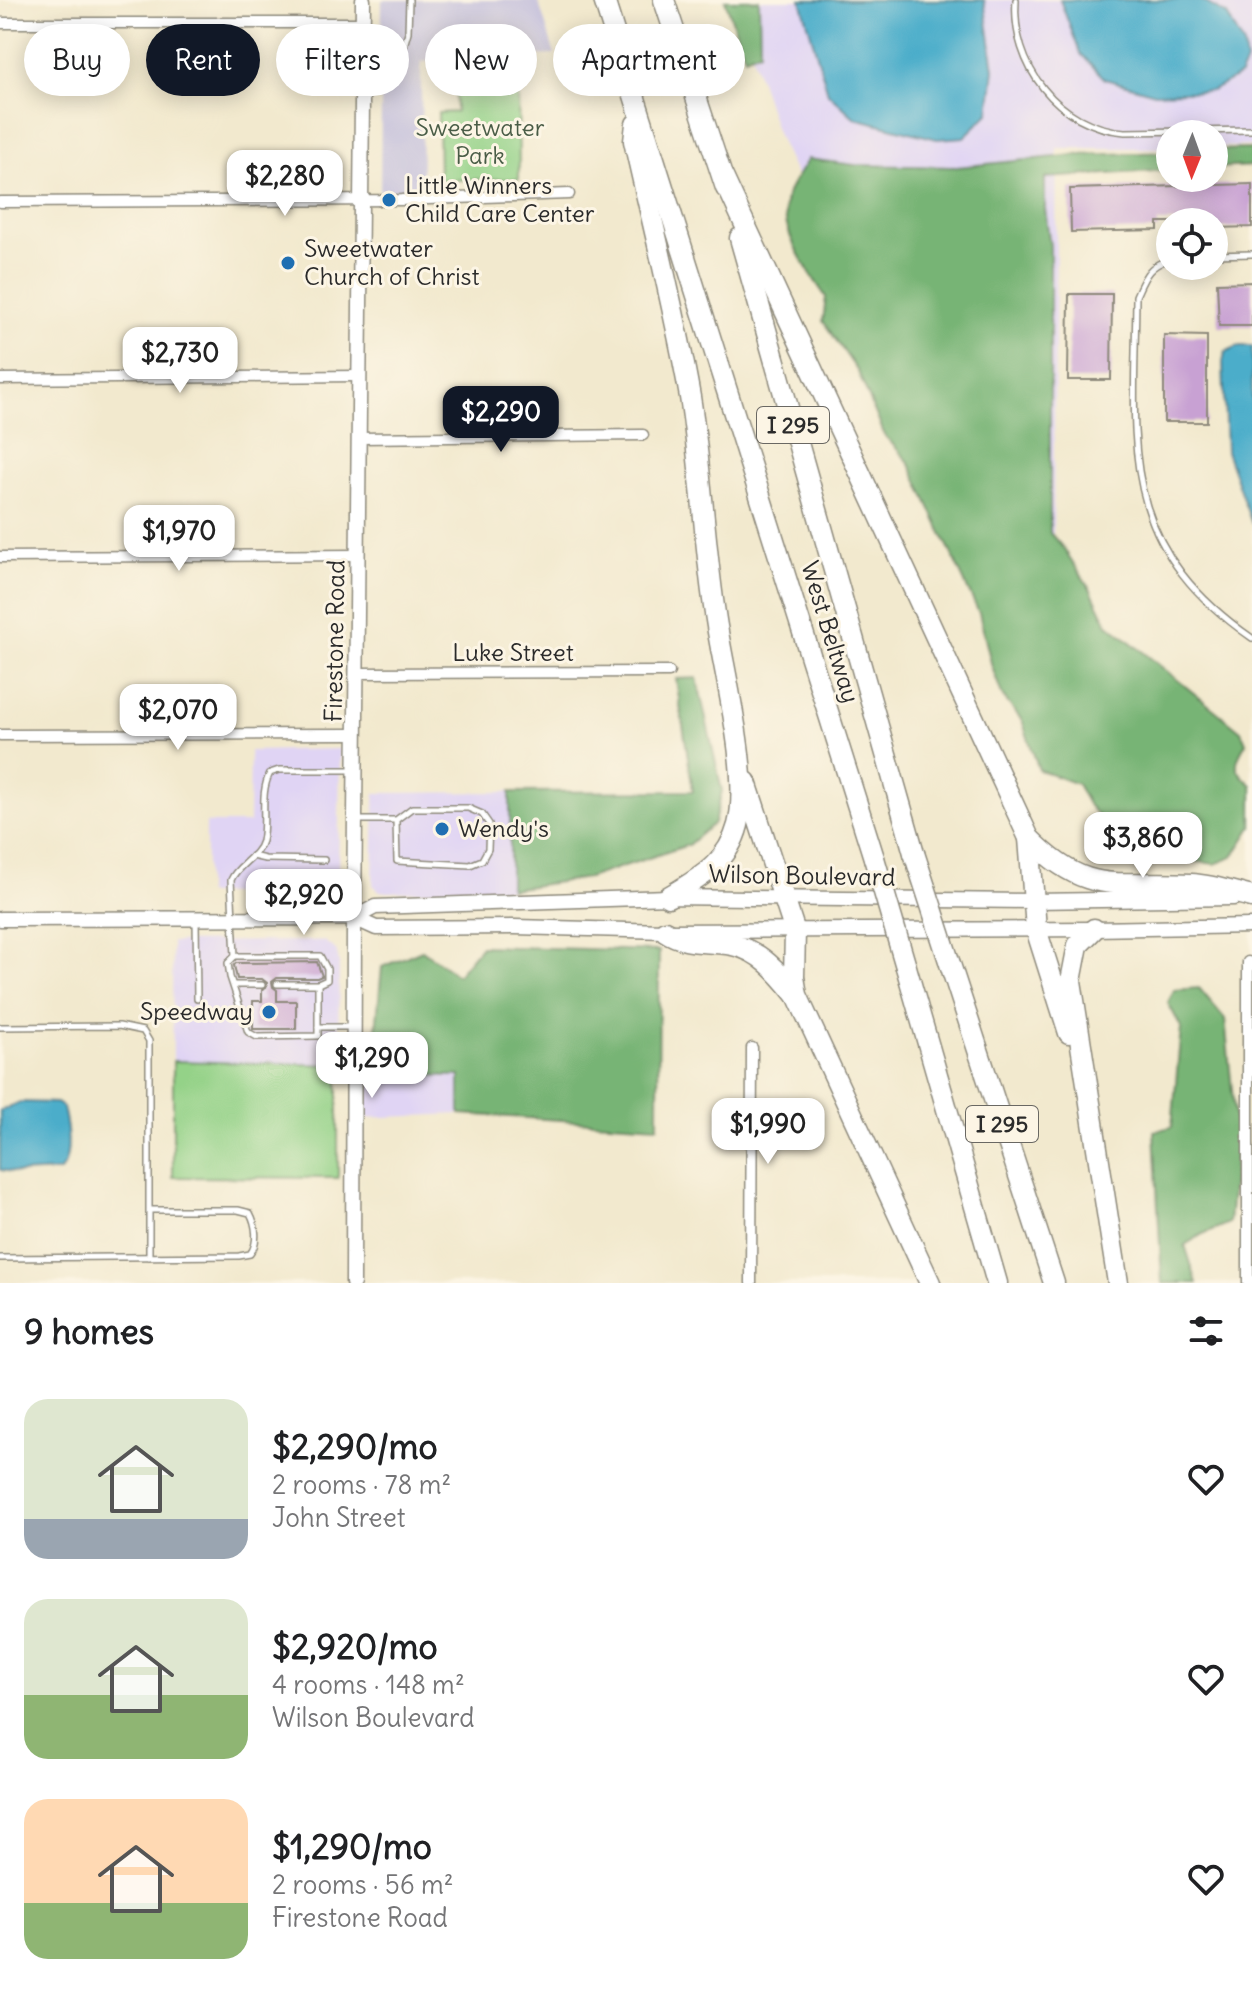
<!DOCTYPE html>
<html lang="en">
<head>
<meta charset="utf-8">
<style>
  body { margin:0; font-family:Delius,sans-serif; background:#f6f6f6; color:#202124; height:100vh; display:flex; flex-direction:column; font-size:30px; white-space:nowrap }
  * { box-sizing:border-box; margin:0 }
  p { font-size:26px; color:#757577 }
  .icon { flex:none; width:44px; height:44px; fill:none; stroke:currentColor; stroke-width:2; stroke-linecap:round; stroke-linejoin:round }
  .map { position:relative; height:1283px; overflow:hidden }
  .side { display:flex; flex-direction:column; background:#fff; flex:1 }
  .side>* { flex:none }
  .banner { position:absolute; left:24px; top:24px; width:800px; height:72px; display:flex; gap:16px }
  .needle { width:52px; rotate:181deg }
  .controls { position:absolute; left:1156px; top:120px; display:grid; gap:16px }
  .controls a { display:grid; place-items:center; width:72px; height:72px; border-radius:50%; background:#fff; box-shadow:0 4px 20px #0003; font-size:40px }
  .price { position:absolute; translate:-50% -68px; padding:0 18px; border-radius:16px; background:#fff; color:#222; font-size:26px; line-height:52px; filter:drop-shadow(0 2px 4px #0008) }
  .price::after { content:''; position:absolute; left:50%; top:48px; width:24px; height:18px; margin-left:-12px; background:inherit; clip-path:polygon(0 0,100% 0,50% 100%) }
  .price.on { background:#111827; color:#fff }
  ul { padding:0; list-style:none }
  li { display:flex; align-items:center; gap:24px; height:200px; padding:0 24px }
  li span { display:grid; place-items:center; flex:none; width:224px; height:160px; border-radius:24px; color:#555 }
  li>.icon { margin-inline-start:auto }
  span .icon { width:96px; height:96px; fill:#fffc; stroke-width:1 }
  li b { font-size:34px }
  h2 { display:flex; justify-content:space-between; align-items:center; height:96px; padding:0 24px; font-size:34px }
  .tag { padding:0 28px; border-radius:36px; background:#fff; box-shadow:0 4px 20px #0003; font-size:28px; line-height:72px }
  .tag.on { background:#111827; color:#fff }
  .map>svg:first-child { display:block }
  .built { fill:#e0d4f4 }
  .industrial { fill:#c4c0db }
  .green { fill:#94d288; stroke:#607e5a; stroke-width:2 }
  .forest { fill:#77b474; stroke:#517050; stroke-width:2 }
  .water { fill:#4badca; stroke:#3b6c7a; stroke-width:2 }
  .building { fill:#c8a1d3 }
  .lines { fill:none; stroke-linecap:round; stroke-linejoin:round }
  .lane-casing { stroke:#8e8a7c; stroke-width:8 }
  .street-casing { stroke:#8e8a7c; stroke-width:13 }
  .secondary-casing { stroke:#8e8a7c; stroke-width:17 }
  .highway-casing { stroke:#8e8a7c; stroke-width:23 }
  .lane { stroke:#fff; stroke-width:5 }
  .street { stroke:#fff; stroke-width:10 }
  .secondary { stroke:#fff; stroke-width:14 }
  .highway { stroke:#fff; stroke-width:20 }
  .highway-bridge-casing { stroke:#8e8a7c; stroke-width:23; stroke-linecap:butt }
  .highway-bridge { stroke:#fff; stroke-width:20 }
  .poi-dot { fill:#1f6fb2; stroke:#fcf5e5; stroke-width:3 }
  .labels { text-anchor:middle; stroke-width:6; stroke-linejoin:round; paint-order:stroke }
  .shield { fill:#fcf5e5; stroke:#6a6863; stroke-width:2 }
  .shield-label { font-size:22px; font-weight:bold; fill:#2b2b2b }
  .park-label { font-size:24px; fill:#4a5d47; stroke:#fcf5e5 }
  .poi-label { font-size:24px; fill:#2b2b2b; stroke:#fcf5e5; text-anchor:start }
  .street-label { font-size:24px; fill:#2b2b2b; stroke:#fcf5e5 }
</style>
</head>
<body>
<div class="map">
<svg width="1252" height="1283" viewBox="0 0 1252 1283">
  <rect width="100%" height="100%" fill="#fcf5e5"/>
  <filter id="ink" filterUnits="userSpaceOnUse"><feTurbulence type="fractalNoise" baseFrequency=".0125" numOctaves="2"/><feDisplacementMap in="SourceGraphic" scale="16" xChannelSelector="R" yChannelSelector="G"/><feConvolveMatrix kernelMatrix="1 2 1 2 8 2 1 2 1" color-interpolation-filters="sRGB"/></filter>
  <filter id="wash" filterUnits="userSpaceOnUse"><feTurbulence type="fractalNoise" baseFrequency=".006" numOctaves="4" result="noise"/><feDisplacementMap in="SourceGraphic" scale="32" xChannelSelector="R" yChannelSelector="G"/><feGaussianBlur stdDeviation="1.8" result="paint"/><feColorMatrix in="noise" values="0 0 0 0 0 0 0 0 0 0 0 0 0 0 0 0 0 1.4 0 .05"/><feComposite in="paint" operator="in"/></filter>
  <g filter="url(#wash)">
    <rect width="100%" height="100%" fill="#f2e9ce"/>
    <g class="built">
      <polygon points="734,0 1252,0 1252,146 1214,147 1214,134 1170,134 1170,148 1057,148 1051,742 778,136"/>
      <polygon points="340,749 338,882 334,889 325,893 206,894 206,823 249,823 250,751"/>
      <polygon points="510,792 510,889 388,892 380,891 373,885 375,793"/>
      <polygon points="324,941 336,950 339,962 338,1065 173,1061 172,942"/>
      <polygon points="360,1073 460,1076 461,1114 361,1118"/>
    </g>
    <polygon class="industrial" points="382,0 538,0 555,55 421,62 422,192 380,195"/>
    <g class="green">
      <polygon points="455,74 518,74 519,179 439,180 438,113 456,112"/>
      <polygon points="173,1061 338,1065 338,1178 173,1177"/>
    </g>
    <g class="forest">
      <polygon points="725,0 759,0 760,51 745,57"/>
      <polygon points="1252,149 1252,166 1214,168 1214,150"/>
      <path d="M1170,152v18l-125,8v31l5,37v287l14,16 27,41 16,33 134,108 5,12c-14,22 -12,26 6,42v42l-19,30 -18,7 -52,-7 -46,-20 -28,-31 -12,-22 -38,-14 -17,-50 -19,-23 -11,-30 -13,-54 -70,-151 -24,-26 -27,-64 -35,-51 3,-24c-17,-25 -48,-67 -40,-99 3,-12 15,-27 22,-39l47,6 102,2 118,-12z"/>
      <polygon points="697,678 722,791 714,823 688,845 588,878 510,889 510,792 693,791 676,679"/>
      <polygon points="481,946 659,951 658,1126 460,1114 460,1076 416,1075 414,1059 374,1051 382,967 422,950 457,975"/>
      <polygon points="1199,988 1225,1019 1237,1141 1229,1223 1203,1234 1185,1245 1197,1283 1162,1283 1154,1131 1172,1127 1181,1027 1168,1003 1174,990"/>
    </g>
    <g class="water">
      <polygon points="801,0 984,0 994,69 989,113 964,137 937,139 855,118 828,93"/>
      <polygon points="1060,0 1201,0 1227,15 1244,45 1246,62 1240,75 1212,91 1155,93 1105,79 1080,53"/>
      <polygon points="1238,346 1252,346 1252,524 1226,451 1223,362 1225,352"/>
      <path d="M20,1102l37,1 6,4c4,18 10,50 -3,64l-41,2 -19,-3v-59z"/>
    </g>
    <g id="blocks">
      <g class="building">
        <polygon points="1252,184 1252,227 1214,228 1214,222 1158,222 1158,230 1071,232 1070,189"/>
        <polygon points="1252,282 1252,326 1219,326 1217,283"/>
        <polygon points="1069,294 1112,294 1111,380 1068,380"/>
        <polygon points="1164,335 1207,336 1207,422 1164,422"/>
        <polygon points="317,962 322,976 317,978 277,978 272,982 273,987 277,990 277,1001 296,1001 296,1029 253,1029 253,1001 262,1001 262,990 266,988 267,983 262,979 237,979 234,965 236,963"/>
      </g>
    </g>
  </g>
  <g filter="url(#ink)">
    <use href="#blocks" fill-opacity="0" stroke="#8e8a7c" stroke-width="2"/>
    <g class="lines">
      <defs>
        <g id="lane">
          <path d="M1016,0c-5,65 42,127 109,132l127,-2"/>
          <polyline points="364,55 402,53 408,32 409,0"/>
          <polyline points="1214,255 1252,254"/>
          <path d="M1170,259c-22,7 -25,17 -34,37 -1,148 -22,246 116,342"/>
          <polyline points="357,820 396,820 412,808 468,808 482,814 489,824 488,849 482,860 470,865 397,861 396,820"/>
          <polyline points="252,856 265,859 324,860"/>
          <polyline points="196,919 197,999"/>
          <polyline points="235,956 320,956 327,969 327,980 318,984"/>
          <polyline points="277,984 318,984 318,1027"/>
          <polyline points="234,985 262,985"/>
          <polyline points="0,1027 119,1026 143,1031 149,1041 149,1257"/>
          <path d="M352,1027h-34v9l-61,1 -9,-5 -18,-55 -2,-14 7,-7 -4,-76c6,-15 27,-23 31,-39 5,-23 -3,-47 8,-68l9,-3h76"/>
          <path d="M0,1258l239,-2 11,-2c9,-11 6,-30 0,-41l-12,-3h-88"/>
        </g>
        <g id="street">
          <polyline points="0,23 363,23"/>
          <polyline points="0,202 401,200 569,194"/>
          <polyline points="0,379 360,376"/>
          <polyline points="359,438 643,435"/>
          <polyline points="0,557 358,555"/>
          <polyline points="357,673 669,672"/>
          <polyline points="0,735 356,734"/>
          <polyline points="751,1283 752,1048"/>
          <polyline points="1248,1283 1248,962"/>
        </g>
        <g id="secondary">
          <polyline points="354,918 375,907 668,897 1034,901 1234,898"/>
          <polyline points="0,919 354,918 376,928 515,927 665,931 1094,929 1252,926"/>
          <polyline points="353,1283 354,918 363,0"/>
        </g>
        <g id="highway">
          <polyline points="604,0 874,858"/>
          <polyline points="664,0 726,188"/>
          <path d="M636,124l-2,17c19,85 41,170 56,256 12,74 14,149 26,223 8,53 35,156 22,205 -10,38 -38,53 -70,72"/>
          <path d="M723,177l306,661c60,61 87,41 162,46 21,1 41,8 61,13"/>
          <polyline points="740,238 914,853"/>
          <polyline points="746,782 795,932 794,977 797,995 930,1283"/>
          <polyline points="1029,838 1036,929 1069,1033"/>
          <polyline points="1094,929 1078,945 1071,981 1118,1283"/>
          <path d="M665,931c22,15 43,9 67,14 28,5 47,28 64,49"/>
          <polyline points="950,964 1054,1283"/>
          <polyline points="906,967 997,1283"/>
        </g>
      </defs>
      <use href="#lane" class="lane-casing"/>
      <use href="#street" class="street-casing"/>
      <use href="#secondary" class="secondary-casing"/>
      <use href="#highway" class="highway-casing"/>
      <use href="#lane" class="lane"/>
      <use href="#street" class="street"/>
      <use href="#secondary" class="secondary"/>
      <use href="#highway" class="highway"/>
      <defs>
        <g id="highway-bridge">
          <polyline points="914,853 950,964"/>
          <polyline points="874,858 906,967"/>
        </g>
      </defs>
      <use href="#highway-bridge" class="highway-bridge-casing"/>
      <use href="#highway-bridge" class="highway-bridge"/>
    </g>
  </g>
  <g class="poi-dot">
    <circle cx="389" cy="200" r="8"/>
    <circle cx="288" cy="263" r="8"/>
    <circle cx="442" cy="829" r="8"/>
    <circle cx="269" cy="1012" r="8"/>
  </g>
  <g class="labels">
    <g class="shield">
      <rect x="757" y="407" width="72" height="36" rx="6"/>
      <rect x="966" y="1106" width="72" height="36" rx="6"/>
    </g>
    <g class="shield-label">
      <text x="793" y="433">I 295</text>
      <text x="1002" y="1132">I 295</text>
    </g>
    <g class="park-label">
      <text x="480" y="136">Sweetwater<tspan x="480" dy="28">Park</tspan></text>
    </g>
    <g class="poi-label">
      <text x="405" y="194">Little Winners<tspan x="405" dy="28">Child Care Center</tspan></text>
      <text x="304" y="257">Sweetwater<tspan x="304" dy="28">Church of Christ</tspan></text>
      <text x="458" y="837">Wendy's</text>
      <text x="253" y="1020" text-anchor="end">Speedway</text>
    </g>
    <g class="street-label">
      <text transform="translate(830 632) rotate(73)" y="8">West Beltway</text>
      <text transform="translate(335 641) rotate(-89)" y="8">Firestone Road</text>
      <text x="513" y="661">Luke Street</text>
      <text transform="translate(802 876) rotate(1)" y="8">Wilson Boulevard</text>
    </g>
  </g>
</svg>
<div class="controls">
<a><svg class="needle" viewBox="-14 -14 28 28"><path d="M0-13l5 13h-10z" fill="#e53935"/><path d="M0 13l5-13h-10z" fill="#757577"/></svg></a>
<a><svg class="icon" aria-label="locate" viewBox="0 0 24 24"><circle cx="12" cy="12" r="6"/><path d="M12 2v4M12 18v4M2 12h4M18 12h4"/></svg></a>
</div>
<b class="price" style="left:285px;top:218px">$2,280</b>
<b class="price" style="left:180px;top:395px">$2,730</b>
<b class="price on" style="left:501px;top:454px">$2,290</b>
<b class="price" style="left:179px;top:573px">$1,970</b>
<b class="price" style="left:178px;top:752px">$2,070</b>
<b class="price" style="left:1143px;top:880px">$3,860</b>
<b class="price" style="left:304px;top:937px">$2,920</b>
<b class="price" style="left:372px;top:1100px">$1,290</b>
<b class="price" style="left:768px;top:1166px">$1,990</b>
<div class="banner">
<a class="tag">Buy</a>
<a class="tag on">Rent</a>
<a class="tag">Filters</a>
<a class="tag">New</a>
<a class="tag">Apartment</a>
</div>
</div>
<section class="side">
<h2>9 homes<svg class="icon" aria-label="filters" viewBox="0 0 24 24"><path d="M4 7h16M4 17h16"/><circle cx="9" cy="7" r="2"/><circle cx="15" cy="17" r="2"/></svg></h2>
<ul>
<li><span style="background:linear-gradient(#dfe7d0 75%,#9aa5b1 0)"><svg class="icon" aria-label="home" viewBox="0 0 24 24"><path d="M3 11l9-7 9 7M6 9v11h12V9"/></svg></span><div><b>$2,290/mo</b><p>2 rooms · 78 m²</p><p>John Street</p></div><svg class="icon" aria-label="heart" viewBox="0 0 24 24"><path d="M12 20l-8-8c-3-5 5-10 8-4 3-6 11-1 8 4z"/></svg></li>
<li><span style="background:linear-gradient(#dfe7d0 60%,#8fb573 0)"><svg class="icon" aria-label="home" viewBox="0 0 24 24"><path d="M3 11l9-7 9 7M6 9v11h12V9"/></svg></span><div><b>$2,920/mo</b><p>4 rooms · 148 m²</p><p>Wilson Boulevard</p></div><svg class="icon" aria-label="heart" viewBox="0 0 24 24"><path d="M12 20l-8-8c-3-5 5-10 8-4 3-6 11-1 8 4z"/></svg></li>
<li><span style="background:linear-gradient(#ffd9b3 65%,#8fb573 0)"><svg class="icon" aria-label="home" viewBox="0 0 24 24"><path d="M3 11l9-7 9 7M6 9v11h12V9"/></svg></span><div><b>$1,290/mo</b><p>2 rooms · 56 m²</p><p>Firestone Road</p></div><svg class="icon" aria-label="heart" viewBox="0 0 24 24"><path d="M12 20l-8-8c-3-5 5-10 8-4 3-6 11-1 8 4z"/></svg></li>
</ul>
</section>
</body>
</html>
